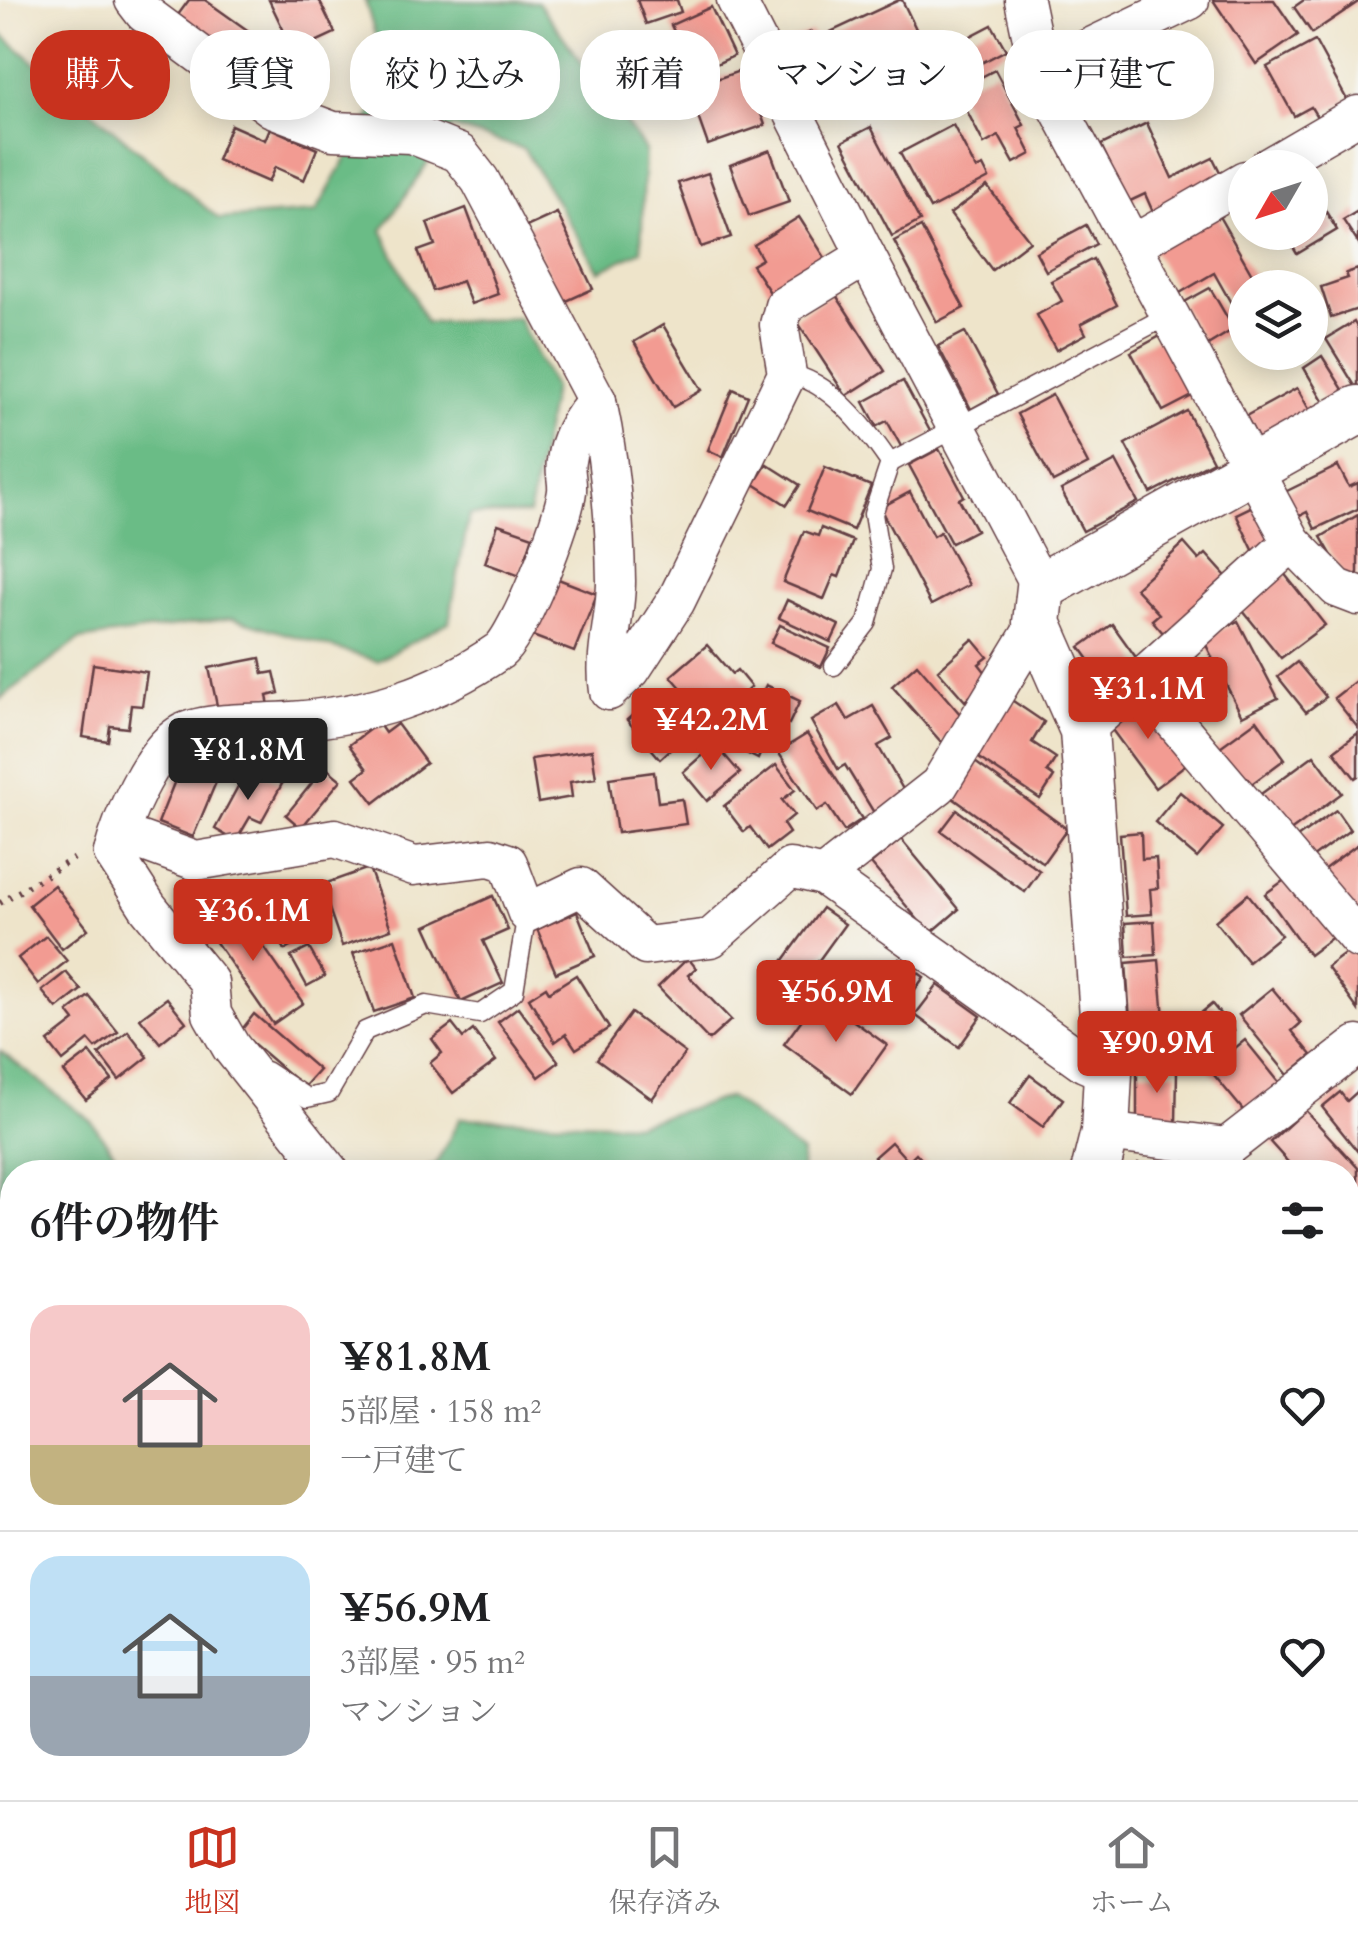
<!DOCTYPE html>
<html lang="ja">
<head>
<meta charset="utf-8">
<style>
  body { margin:0; font-family:Cardo,"Noto Serif JP",serif; background:#f2f2f2; color:#202124; height:100vh; display:flex; flex-direction:column; font-size:38px; white-space:nowrap }
  * { box-sizing:border-box; margin:0 }
  p { font-size:32px; color:#757577 }
  .icon { flex:none; width:55px; height:55px; fill:none; stroke:currentColor; stroke-width:2; stroke-linecap:round; stroke-linejoin:round }
  .map { position:relative; flex:1; overflow:hidden }
  .panel { position:absolute; left:0px; top:1160px; width:1360px; height:640px; display:flex; flex-direction:column; background:#fff; border-radius:40px 40px 0 0; box-shadow:0 5px 25px #0003 }
  .panel>* { flex:none }
  .banner { position:absolute; left:30px; top:30px; width:1300px; height:90px; display:flex; gap:20px }
  .needle { width:65px; rotate:231deg }
  .buttons { position:absolute; left:1228px; top:150px; display:grid; gap:20px }
  .buttons a { display:grid; place-items:center; width:100px; height:100px; border-radius:50%; background:#fff; box-shadow:0 5px 25px #0003; font-size:50px }
  .price { position:absolute; translate:-50% -85px; padding:0 22px; border-radius:10px; background:#c8321e; color:#fff; font-size:32px; line-height:65px; filter:drop-shadow(0 2px 5px #0008) }
  .price::after { content:''; position:absolute; left:50%; top:60px; width:30px; height:22px; margin-left:-15px; background:inherit; clip-path:polygon(0 0,100% 0,50% 100%) }
  .price.on { background:#222; color:#fff }
  ul { padding:0; list-style:none }
  li { display:flex; align-items:center; gap:30px; height:250px; padding:0 30px }
  li+li { border-top:2px solid #e0e0e0 }
  li span { display:grid; place-items:center; flex:none; width:280px; height:200px; border-radius:30px; color:#555 }
  li>.icon { margin-inline-start:auto }
  span .icon { width:120px; height:120px; fill:#fffc; stroke-width:1 }
  li b { font-size:42px }
  h2 { display:flex; justify-content:space-between; align-items:center; height:120px; padding:0 30px; font-size:42px }
  .pill { padding:0 35px; border-radius:40px; background:#fff; box-shadow:0 5px 25px #0003; font-size:35px; line-height:90px }
  .pill.on { background:#c8321e; color:#fff }
  .dock { display:flex; justify-content:space-around; align-items:center; height:140px; border-top:2px solid #e0e0e0; background:#fff; font-size:28px; color:#757577 }
  .dock a { display:grid; justify-items:center; gap:5px }
  .dock .on { color:#c8321e }
  .map>svg:first-child { display:block }
  .forest { fill:#6abc86; stroke:#5a6e58; stroke-width:2.5 }
  .building { fill:#f29b92 }
  .lines { fill:none; stroke-linecap:round; stroke-linejoin:round }
  .service-casing { stroke:#633d43; stroke-width:21 }
  .minor-casing { stroke:#633d43; stroke-width:41 }
  .tertiary-casing { stroke:#633d43; stroke-width:51 }
  .path { stroke:#633d43; stroke-width:6; stroke-dasharray:2.5 8; stroke-linecap:butt }
  .service { stroke:#fff; stroke-width:18 }
  .minor { stroke:#fff; stroke-width:38 }
  .tertiary { stroke:#fff; stroke-width:48 }
</style>
</head>
<body>
<div class="map">
<svg width="1358" height="1800" viewBox="0 0 1358 1800">
  <rect width="100%" height="100%" fill="#f6f6f2"/>
  <filter id="ink" filterUnits="userSpaceOnUse"><feTurbulence type="fractalNoise" baseFrequency=".01" numOctaves="2"/><feDisplacementMap in="SourceGraphic" scale="20" xChannelSelector="R" yChannelSelector="G"/><feConvolveMatrix kernelMatrix="1 2 1 2 8 2 1 2 1" color-interpolation-filters="sRGB"/></filter>
  <filter id="wash" filterUnits="userSpaceOnUse"><feTurbulence type="fractalNoise" baseFrequency=".0048" numOctaves="4" result="noise"/><feDisplacementMap in="SourceGraphic" scale="40" xChannelSelector="R" yChannelSelector="G"/><feGaussianBlur stdDeviation="2.25" result="paint"/><feColorMatrix in="noise" values="0 0 0 0 0 0 0 0 0 0 0 0 0 0 0 0 0 1.4 0 .05"/><feComposite in="paint" operator="in"/></filter>
  <g filter="url(#wash)">
    <rect width="100%" height="100%" fill="#eee4ca"/>
    <g class="forest">
      <polygon points="365,0 538,2 645,150 641,251 599,271 524,149 452,127 382,230 426,323 518,318 553,388 529,514 469,515 449,622 377,661 233,618 79,640 0,699 0,33 219,219 316,212 389,83"/>
      <polygon points="0,1051 91,1121 128,1172 12,1172 12,1481 0,1496"/>
      <polygon points="729,1097 802,1153 801,1172 418,1172 436,1164 460,1118 636,1124"/>
      <polygon points="0,1772 12,1788 709,1788 701,1800 0,1800"/>
    </g>
    <g id="blocks">
      <g class="building">
        <polygon points="189,0 205,0 260,39 241,65 175,19"/>
        <polygon points="269,0 319,0 335,33 294,52"/>
        <polygon points="637,0 677,0 681,12 646,24"/>
        <polygon points="899,0 902,0 916,29 905,34 920,67 862,94 845,56 838,59 826,34"/>
        <polygon points="1213,0 1274,0 1298,35 1256,64"/>
        <polygon points="1304,0 1358,0 1358,2 1312,33 1294,7"/>
        <polygon points="711,7 734,56 694,74 671,25"/>
        <polygon points="992,25 1006,50 939,85 925,60"/>
        <polygon points="811,32 842,99 817,111 786,43"/>
        <polygon points="1165,37 1192,93 1147,115 1120,59"/>
        <polygon points="1315,41 1347,100 1317,117 1311,107 1294,116 1267,67"/>
        <polygon points="745,69 765,125 708,145 688,89"/>
        <polygon points="995,70 1024,125 1018,128 1031,154 1014,163 999,136 984,144 956,90"/>
        <polygon points="1147,123 1172,178 1213,158 1223,178 1153,212 1145,194 1128,202 1101,145"/>
        <polygon points="231,125 265,140 270,128 317,149 304,180 275,167 268,182 217,160"/>
        <polygon points="953,125 976,169 983,166 989,178 930,209 900,153"/>
        <polygon points="871,127 920,221 892,236 842,142"/>
        <polygon points="770,150 789,202 749,216 730,165"/>
        <polygon points="708,173 731,237 701,247 678,183"/>
        <polygon points="1310,185 1337,230 1297,254 1284,232 1310,232"/>
        <polygon points="987,186 1030,241 992,270 950,214"/>
        <polygon points="466,208 498,294 471,304 462,281 433,291 418,251 435,245 427,223"/>
        <polygon points="1216,211 1260,288 1245,288 1245,304 1235,310 1214,273 1178,294 1152,249"/>
        <polygon points="1358,211 1358,243 1343,220"/>
        <polygon points="557,213 593,289 562,303 526,227"/>
        <polygon points="799,217 826,259 771,294 752,265 762,259 754,245"/>
        <polygon points="1086,225 1096,244 1046,271 1036,252"/>
        <polygon points="921,227 964,308 937,322 894,241"/>
        <polygon points="1093,259 1117,305 1081,324 1086,334 1056,350 1037,315 1062,301 1051,281"/>
        <polygon points="1358,269 1358,309 1331,318 1321,287 1348,278 1346,273"/>
        <polygon points="1210,288 1234,329 1206,346 1181,304"/>
        <polygon points="834,292 885,371 846,396 795,318"/>
        <polygon points="1245,315 1245,344 1232,322"/>
        <polygon points="1354,322 1358,329 1358,385 1355,386 1326,339"/>
        <polygon points="663,325 702,390 673,407 634,342"/>
        <polygon points="965,332 998,394 971,409 938,346"/>
        <polygon points="1164,334 1196,394 1163,411 1131,352"/>
        <polygon points="1322,356 1344,391 1324,402 1304,368"/>
        <polygon points="903,381 931,433 902,448 887,421 877,426 864,402"/>
        <polygon points="1297,388 1310,411 1259,440 1246,416"/>
        <polygon points="733,389 748,396 723,457 708,450"/>
        <polygon points="1052,395 1088,464 1053,482 1017,414"/>
        <polygon points="1187,411 1213,461 1151,493 1125,444"/>
        <polygon points="939,449 964,496 959,499 976,530 951,543 909,465"/>
        <polygon points="1116,461 1138,502 1083,531 1061,490"/>
        <polygon points="767,464 800,485 787,505 754,484"/>
        <polygon points="1338,466 1349,487 1358,483 1358,509 1315,529 1307,512 1297,517 1285,492"/>
        <polygon points="825,467 871,486 853,530 807,511"/>
        <polygon points="910,492 933,536 940,532 969,585 931,605 880,508"/>
        <polygon points="1259,503 1279,543 1255,554 1236,514"/>
        <polygon points="1358,515 1358,573 1346,580 1321,537"/>
        <polygon points="498,524 533,536 520,576 485,563"/>
        <polygon points="821,528 853,541 839,577 834,575 824,599 783,582 804,531 818,536"/>
        <polygon points="1184,543 1199,560 1206,554 1232,583 1169,640 1152,620 1159,614 1135,588"/>
        <polygon points="1283,572 1325,625 1281,658 1239,606"/>
        <polygon points="553,577 597,594 574,652 530,635"/>
        <polygon points="787,600 839,625 831,642 779,618"/>
        <polygon points="1238,621 1278,698 1242,716 1203,639"/>
        <polygon points="1112,624 1140,663 1108,686 1080,647"/>
        <polygon points="780,625 830,648 821,667 771,643"/>
        <polygon points="973,639 988,657 979,664 990,678 965,701 938,670"/>
        <polygon points="707,645 732,674 737,670 751,687 735,702 746,715 723,736 712,723 702,732 690,719 700,710 671,676"/>
        <polygon points="1191,650 1224,695 1187,723 1153,678"/>
        <polygon points="260,658 263,674 274,672 279,693 267,696 269,705 219,715 209,668"/>
        <polygon points="1297,662 1326,697 1306,712 1278,677"/>
        <polygon points="93,664 147,672 142,706 131,705 128,728 110,726 108,741 83,737"/>
        <polygon points="917,664 967,722 942,743 892,686"/>
        <polygon points="1358,679 1358,728 1334,698"/>
        <polygon points="766,685 800,701 789,724 781,721 771,743 766,740 758,759 736,748"/>
        <polygon points="1142,697 1189,762 1155,788 1107,723"/>
        <polygon points="1010,699 1044,722 1032,742 1056,758 1047,772 1054,777 1040,799 974,755"/>
        <polygon points="649,701 682,739 660,759 627,720"/>
        <polygon points="839,705 848,720 873,706 892,738 878,746 908,798 876,816 845,765 838,769 811,721"/>
        <polygon points="1257,720 1285,759 1242,791 1213,752"/>
        <polygon points="378,723 385,733 397,724 426,763 374,803 355,778 367,769 349,745"/>
        <polygon points="1358,733 1358,776 1355,778 1334,751"/>
        <polygon points="807,734 862,819 844,831 827,805 817,811 778,752"/>
        <polygon points="715,744 740,773 707,801 683,772"/>
        <polygon points="592,750 596,778 570,782 572,797 538,803 531,759"/>
        <polygon points="186,753 222,768 193,837 158,823"/>
        <polygon points="1314,755 1342,793 1282,837 1254,799"/>
        <polygon points="975,762 1067,829 1043,863 950,796"/>
        <polygon points="776,765 795,790 782,800 794,815 783,824 789,833 767,850 750,827 744,832 724,806"/>
        <polygon points="249,766 282,784 261,822 250,817 236,841 215,829"/>
        <polygon points="325,767 341,780 301,828 286,815"/>
        <polygon points="654,772 658,802 682,799 686,824 617,833 609,778"/>
        <polygon points="1180,792 1223,828 1197,858 1155,822"/>
        <polygon points="957,810 1040,871 1025,892 941,831"/>
        <polygon points="1336,810 1350,830 1305,863 1290,843"/>
        <polygon points="1141,832 1142,859 1156,858 1158,888 1150,889 1152,914 1126,916 1120,834"/>
        <polygon points="901,839 959,909 930,934 871,864"/>
        <polygon points="1358,844 1358,925 1319,873"/>
        <polygon points="369,868 391,929 342,946 321,885"/>
        <polygon points="1290,876 1334,936 1309,955 1265,894"/>
        <polygon points="279,880 290,901 306,892 325,927 285,950 254,894"/>
        <polygon points="54,885 88,929 62,949 29,905"/>
        <polygon points="1248,894 1281,935 1248,962 1215,921"/>
        <polygon points="493,896 508,930 483,941 503,983 461,1002 426,926"/>
        <polygon points="234,904 303,1003 273,1024 204,925"/>
        <polygon points="822,908 845,924 796,992 773,975"/>
        <polygon points="577,912 595,956 556,973 537,929"/>
        <polygon points="1154,921 1156,955 1127,957 1125,923"/>
        <polygon points="46,936 67,961 38,984 18,958"/>
        <polygon points="395,939 415,998 374,1012 353,953"/>
        <polygon points="309,948 325,976 307,986 291,957"/>
        <polygon points="1350,950 1358,960 1358,1010 1327,967"/>
        <polygon points="688,958 696,968 688,975 731,1020 709,1040 658,987"/>
        <polygon points="899,959 924,977 903,1006 878,987"/>
        <polygon points="1159,960 1164,1018 1130,1020 1126,963"/>
        <polygon points="66,972 81,990 57,1009 42,991"/>
        <polygon points="576,975 609,1028 576,1049 566,1034 555,1042 529,998 546,987 549,992"/>
        <polygon points="938,985 981,1016 959,1047 915,1015"/>
        <polygon points="1272,988 1301,1023 1292,1031 1312,1055 1288,1075 1239,1015"/>
        <polygon points="89,996 118,1032 96,1048 89,1040 63,1061 48,1042 75,1021 68,1012"/>
        <polygon points="819,996 887,1045 852,1094 784,1044"/>
        <polygon points="167,998 186,1022 160,1043 140,1018"/>
        <polygon points="1212,1004 1234,1031 1196,1062 1174,1035"/>
        <polygon points="518,1007 559,1062 539,1077 498,1022"/>
        <polygon points="631,1013 685,1053 652,1099 597,1059"/>
        <polygon points="254,1014 319,1070 304,1087 240,1032"/>
        <polygon points="452,1024 463,1038 473,1030 496,1061 453,1093 430,1063 442,1053 432,1039"/>
        <polygon points="128,1031 148,1057 119,1080 99,1054"/>
        <polygon points="1245,1040 1283,1087 1248,1116 1209,1069"/>
        <polygon points="90,1052 112,1080 86,1100 64,1072"/>
        <polygon points="1137,1071 1177,1071 1176,1122 1137,1122"/>
        <polygon points="1030,1075 1063,1099 1043,1127 1010,1103"/>
        <polygon points="1358,1091 1358,1152 1322,1107 1340,1092 1347,1101"/>
        <polygon points="1305,1110 1358,1168 1358,1240 1348,1228 1348,1172 1297,1172 1270,1142"/>
        <polygon points="891,1142 908,1161 916,1153 933,1172 888,1172 874,1157"/>
        <polygon points="1138,1163 1163,1172 1135,1172"/>
        <polygon points="785,1788 852,1788 846,1800 807,1800"/>
        <polygon points="1212,1788 1240,1788 1235,1800 1206,1800"/>
      </g>
    </g>
  </g>
  <g filter="url(#ink)">
    <use href="#blocks" fill-opacity="0" stroke="#633d43" stroke-width="2.5"/>
    <g class="lines">
      <defs>
        <g id="service">
          <path d="M787,374c42,5 80,55 103,89l-17,51 9,55 -15,54 -33,43"/>
          <polyline points="890,463 1169,315"/>
          <polyline points="266,1071 307,1098 329,1093 365,1031 426,1005 480,1014 514,991 527,913"/>
        </g>
        <g id="minor">
          <polyline points="134,0 144,13 272,108 333,131 411,134 459,153 480,180 597,401"/>
          <polyline points="736,0 866,256 1041,587"/>
          <polyline points="1024,0 1039,72 1292,542 1337,588 1358,596"/>
          <polyline points="1039,72 1190,0"/>
          <polyline points="1267,168 1358,115"/>
          <polyline points="1132,245 1245,180"/>
          <polyline points="1139,680 1358,939"/>
          <polyline points="1084,730 1292,542"/>
          <polyline points="113,853 141,841 196,861 335,838 414,866 490,857 508,863 527,913 581,887 646,946 711,938 790,868 823,876 1085,1063 1108,1073"/>
          <polyline points="823,876 939,785 1037,623"/>
          <polyline points="1105,1132 1227,1147 1358,1045"/>
          <path d="M330,1172l-99,-125 -19,-33 -3,-32 -61,-75 -35,-54c9,-34 36,-98 66,-118 25,-15 84,-11 113,-14 78,-6 142,-25 207,-70 20,-15 65,-132 68,-160 1,-10 -3,-20 -1,-30 3,-24 15,-43 31,-60 13,59 18,120 19,180 0,37 -13,73 -7,110l22,-21 45,-69 111,-227 -8,-49 5,-19 82,-50"/>
          <polyline points="1348,1306 1358,1298"/>
          <polyline points="0,1564 12,1522"/>
          <polyline points="0,1645 12,1678"/>
          <polyline points="96,1788 105,1800"/>
          <polyline points="892,1800 898,1788"/>
        </g>
        <g id="tertiary">
          <polyline points="1095,1172 1105,1132 1108,1073 1084,730 1037,623 1041,587 1358,410"/>
          <polyline points="1348,1651 1358,1629"/>
          <polyline points="1277,1800 1283,1788"/>
        </g>
      </defs>
      <use href="#service" class="service-casing"/>
      <use href="#minor" class="minor-casing"/>
      <use href="#tertiary" class="tertiary-casing"/>
      <polyline class="path" points="0,903 76,857"/>
      <use href="#service" class="service"/>
      <use href="#minor" class="minor"/>
      <use href="#tertiary" class="tertiary"/>
    </g>
  </g>
</svg>
<div class="buttons">
<a><svg class="needle" viewBox="-14 -14 28 28"><path d="M0-13l5 13h-10z" fill="#e53935"/><path d="M0 13l5-13h-10z" fill="#757577"/></svg></a>
<a><svg class="icon" aria-label="layers" viewBox="0 0 24 24"><path d="M12 4l9 5-9 5-9-5zM3 14l9 5 9-5"/></svg></a>
</div>
<b class="price" style="left:1148px;top:742px">¥31.1M</b>
<b class="price" style="left:711px;top:773px">¥42.2M</b>
<b class="price on" style="left:248px;top:803px">¥81.8M</b>
<b class="price" style="left:253px;top:964px">¥36.1M</b>
<b class="price" style="left:836px;top:1045px">¥56.9M</b>
<b class="price" style="left:1157px;top:1096px">¥90.9M</b>
<div class="banner">
<a class="pill on">購入</a>
<a class="pill">賃貸</a>
<a class="pill">絞り込み</a>
<a class="pill">新着</a>
<a class="pill">マンション</a>
<a class="pill">一戸建て</a>
</div>
<section class="panel">
<h2>6件の物件<svg class="icon" aria-label="filters" viewBox="0 0 24 24"><path d="M4 7h16M4 17h16"/><circle cx="9" cy="7" r="2"/><circle cx="15" cy="17" r="2"/></svg></h2>
<ul>
<li><span style="background:linear-gradient(#f6c9c9 70%,#c2b280 0)"><svg class="icon" aria-label="home" viewBox="0 0 24 24"><path d="M3 11l9-7 9 7M6 9v11h12V9"/></svg></span><div><b>¥81.8M</b><p>5部屋 · 158 m²</p><p>一戸建て</p></div><svg class="icon" aria-label="heart" viewBox="0 0 24 24"><path d="M12 20l-8-8c-3-5 5-10 8-4 3-6 11-1 8 4z"/></svg></li>
<li><span style="background:linear-gradient(#bfe0f5 60%,#9aa5b1 0)"><svg class="icon" aria-label="home" viewBox="0 0 24 24"><path d="M3 11l9-7 9 7M6 9v11h12V9"/></svg></span><div><b>¥56.9M</b><p>3部屋 · 95 m²</p><p>マンション</p></div><svg class="icon" aria-label="heart" viewBox="0 0 24 24"><path d="M12 20l-8-8c-3-5 5-10 8-4 3-6 11-1 8 4z"/></svg></li>
</ul>
</section>
</div>
<nav class="dock">
<a class="on"><svg class="icon" aria-label="map" viewBox="0 0 24 24"><path d="M3 6l6-2 6 2 6-2v14l-6 2-6-2-6 2zM9 4v14M15 6v14"/></svg>地図</a>
<a><svg class="icon" aria-label="saved" viewBox="0 0 24 24"><path d="M7 4h10v16l-5-4-5 4z"/></svg>保存済み</a>
<a><svg class="icon" aria-label="home" viewBox="0 0 24 24"><path d="M3 11l9-7 9 7M6 9v11h12V9"/></svg>ホーム</a>
</nav>
</body>
</html>
